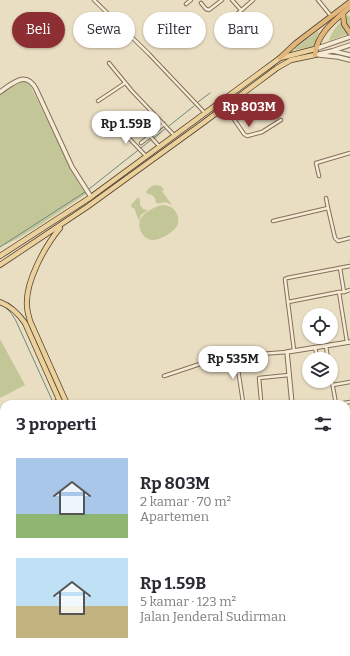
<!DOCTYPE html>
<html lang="id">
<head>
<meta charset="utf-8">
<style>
  body { margin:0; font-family:Bitter,serif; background:#f7f7f7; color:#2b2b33; height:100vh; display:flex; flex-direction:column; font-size:15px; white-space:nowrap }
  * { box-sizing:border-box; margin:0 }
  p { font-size:13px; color:#7c7c81 }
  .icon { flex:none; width:22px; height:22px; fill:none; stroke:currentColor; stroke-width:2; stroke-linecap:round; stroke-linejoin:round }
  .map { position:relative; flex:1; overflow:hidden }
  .panel { position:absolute; left:0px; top:400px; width:350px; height:256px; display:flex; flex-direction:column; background:#fff; border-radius:12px 12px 0 0; box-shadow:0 1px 3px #0004 }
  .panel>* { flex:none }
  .guide { position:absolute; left:12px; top:12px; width:326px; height:36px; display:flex; gap:8px }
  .fabs { position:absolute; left:302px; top:308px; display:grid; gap:8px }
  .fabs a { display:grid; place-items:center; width:36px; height:36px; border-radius:50%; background:#fff; box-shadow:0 1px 3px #0004; font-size:20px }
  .price { position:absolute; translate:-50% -34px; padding:0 9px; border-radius:14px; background:#fff; color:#222; font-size:13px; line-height:26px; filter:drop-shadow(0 1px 2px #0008) }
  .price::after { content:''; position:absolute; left:50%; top:24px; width:12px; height:9px; margin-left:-6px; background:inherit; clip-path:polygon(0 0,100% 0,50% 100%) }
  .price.current { background:#8d2f32; color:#fff }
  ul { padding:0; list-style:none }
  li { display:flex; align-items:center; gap:12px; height:100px; padding:0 16px }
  li span { display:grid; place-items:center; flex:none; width:112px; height:80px; border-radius:0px; color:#555 }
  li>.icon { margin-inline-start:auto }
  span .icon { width:48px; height:48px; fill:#fffc; stroke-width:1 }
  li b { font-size:17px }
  h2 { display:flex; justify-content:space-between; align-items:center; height:48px; padding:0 16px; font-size:17px }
  .pill { padding:0 14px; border-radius:18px; background:#fff; box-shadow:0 1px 3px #0004; font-size:14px; line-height:36px }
  .pill.current { background:#8d2f32; color:#fff }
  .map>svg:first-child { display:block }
  .green { fill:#c3c797 }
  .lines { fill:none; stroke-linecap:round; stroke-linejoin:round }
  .stream { stroke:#6c8a82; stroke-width:1 }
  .minor-casing { stroke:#836f5b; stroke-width:4.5 }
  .tertiary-casing { stroke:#836f5b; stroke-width:5.5 }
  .primary-casing { stroke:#513e2f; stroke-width:6 }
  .trunk-casing { stroke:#513e2f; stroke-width:6 }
  .minor { stroke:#f6ebd5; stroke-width:2.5 }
  .tertiary { stroke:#f6ebd5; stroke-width:3.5 }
  .primary { stroke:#ebd19c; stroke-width:4.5 }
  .trunk { stroke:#e0b67a; stroke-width:4.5 }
</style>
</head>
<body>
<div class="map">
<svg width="350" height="656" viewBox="0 0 350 656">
  <rect width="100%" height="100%" fill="#eadec2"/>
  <g class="green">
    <path d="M348,15l2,2v16l-21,8c2,-10 11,-19 19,-26z"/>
    <polygon points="318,31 319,31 315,47 295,50 295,48"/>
    <polygon points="21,80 28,82 31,87 78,182 86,194 40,225 17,239 0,247 0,94"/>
    <path d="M155,185l6,1 3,4 -2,1 10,14c-9,-5 -8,-1 -16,-2l-1,-5 -3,-3 -6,-2c1,-4 5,-7 9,-8z"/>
    <polygon points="138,197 140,199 140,205 143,209 147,210 147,211 141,215 139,221 134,208 132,208 131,205"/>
    <path d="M162,205c2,0 4,0 6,1 8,2 13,13 9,20 -5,8 -21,17 -29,13 -4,-2 -7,-6 -8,-10 -4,-13 11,-21 22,-24z"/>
    <polygon points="0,339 25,385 0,398"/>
  </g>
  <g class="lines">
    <g class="stream">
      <polyline points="198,102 210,93"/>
      <polyline points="169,126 194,106"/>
      <polyline points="154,138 165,129"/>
      <polyline points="89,189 151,140"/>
      <polyline points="0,247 85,192"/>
      <path d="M0,305c8,2 12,9 16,16l36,79"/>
      <polyline points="164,652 166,656"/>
    </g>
    <defs>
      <g id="minor">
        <polyline points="94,0 149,54 205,113"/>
        <polyline points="232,0 241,10"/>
        <polyline points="318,0 331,16"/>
        <polyline points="201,3 206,9 209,10 222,0"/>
        <polyline points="186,4 191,0"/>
        <polyline points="237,14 253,0"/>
        <polyline points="109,63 132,91 174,135"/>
        <polyline points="98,101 125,83"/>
        <polyline points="225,106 244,134 247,136 262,132 281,120"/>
        <polyline points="124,133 146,156"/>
        <polyline points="141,143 150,136"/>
        <polyline points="159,146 150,136 164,124"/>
        <polyline points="319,176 316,163 350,153"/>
        <polyline points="326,198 328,208"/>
        <polyline points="273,221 328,208 335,238 338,241 350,238"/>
        <polyline points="340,268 344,292 339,292 347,342"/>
        <polyline points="344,292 350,290"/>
        <polyline points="288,302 339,292"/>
        <polyline points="326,346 328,359"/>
        <polyline points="315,348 318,359"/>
        <polyline points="294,350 285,279 287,278 350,266"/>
        <polyline points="236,356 243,402"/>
        <polyline points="164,376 227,355 236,356 287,352"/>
        <polyline points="331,376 336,404"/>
        <polyline points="333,385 350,382"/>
        <polyline points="261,400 259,378 289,375"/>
        <polyline points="51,404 59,400"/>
        <polyline points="338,404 350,402"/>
        <polyline points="0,436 4,433"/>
        <polyline points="346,492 350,490"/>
        <polyline points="0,495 4,490"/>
        <polyline points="346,496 350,505"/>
        <polyline points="0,501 4,506"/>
        <polyline points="346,518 350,516"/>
        <polyline points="346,536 350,534"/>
        <polyline points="0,588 4,583"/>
        <polyline points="346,637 350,635"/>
        <polyline points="133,652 137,656"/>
        <polyline points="76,656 81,652"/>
        <polyline points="315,656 314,654 317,652"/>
      </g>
      <g id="tertiary">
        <polyline points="315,49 350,37"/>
        <polyline points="333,51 350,55"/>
        <polyline points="315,55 332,51 350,45"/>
        <polyline points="319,55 338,57 350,60"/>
        <path d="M0,92c13,-9 26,-22 36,-3l36,78 19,30"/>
        <polyline points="292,404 287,352 350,342"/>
      </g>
      <g id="primary">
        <path d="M60,228c-15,18 -35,54 -33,78 0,6 2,10 3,15l37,83"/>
        <polyline points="0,256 91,197 280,58 315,49"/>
        <polyline points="0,265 87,207 203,123 277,68 291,60 315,55"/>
        <path d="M0,302c11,4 18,11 25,21l36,81"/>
        <polyline points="170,652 172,656"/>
        <polyline points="178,652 180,656"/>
      </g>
      <g id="trunk">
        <polyline points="343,13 344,24 350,33"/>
        <path d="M315,55c2,-22 20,-35 35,-48"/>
        <polyline points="280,58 296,43 350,2"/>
      </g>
    </defs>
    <use href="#minor" class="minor-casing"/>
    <use href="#tertiary" class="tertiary-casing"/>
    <use href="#primary" class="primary-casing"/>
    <use href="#trunk" class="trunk-casing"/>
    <use href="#minor" class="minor"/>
    <use href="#tertiary" class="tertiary"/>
    <use href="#primary" class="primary"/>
    <use href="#trunk" class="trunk"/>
  </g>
</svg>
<div class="fabs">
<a><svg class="icon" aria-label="locate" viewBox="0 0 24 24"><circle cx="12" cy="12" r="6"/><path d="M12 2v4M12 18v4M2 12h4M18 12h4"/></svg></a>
<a><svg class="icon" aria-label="layers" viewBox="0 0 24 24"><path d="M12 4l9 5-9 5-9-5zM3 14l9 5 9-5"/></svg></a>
</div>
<b class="price current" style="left:249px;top:128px">Rp 803M</b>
<b class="price" style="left:126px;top:145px">Rp 1.59B</b>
<b class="price" style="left:233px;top:380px">Rp 535M</b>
<div class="guide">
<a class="pill current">Beli</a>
<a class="pill">Sewa</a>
<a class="pill">Filter</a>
<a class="pill">Baru</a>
</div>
<section class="panel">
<h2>3 properti<svg class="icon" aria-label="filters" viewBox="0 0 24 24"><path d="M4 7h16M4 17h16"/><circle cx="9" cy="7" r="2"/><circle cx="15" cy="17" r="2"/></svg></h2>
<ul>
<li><span style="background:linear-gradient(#a9c7e8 70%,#8fb573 0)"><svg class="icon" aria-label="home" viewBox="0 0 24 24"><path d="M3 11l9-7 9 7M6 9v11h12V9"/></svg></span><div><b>Rp 803M</b><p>2 kamar · 70 m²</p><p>Apartemen</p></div></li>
<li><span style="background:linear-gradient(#bfe0f5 60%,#c2b280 0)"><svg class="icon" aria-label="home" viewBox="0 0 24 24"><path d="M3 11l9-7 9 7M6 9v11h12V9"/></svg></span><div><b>Rp 1.59B</b><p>5 kamar · 123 m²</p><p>Jalan Jenderal Sudirman</p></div></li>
</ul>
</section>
</div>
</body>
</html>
